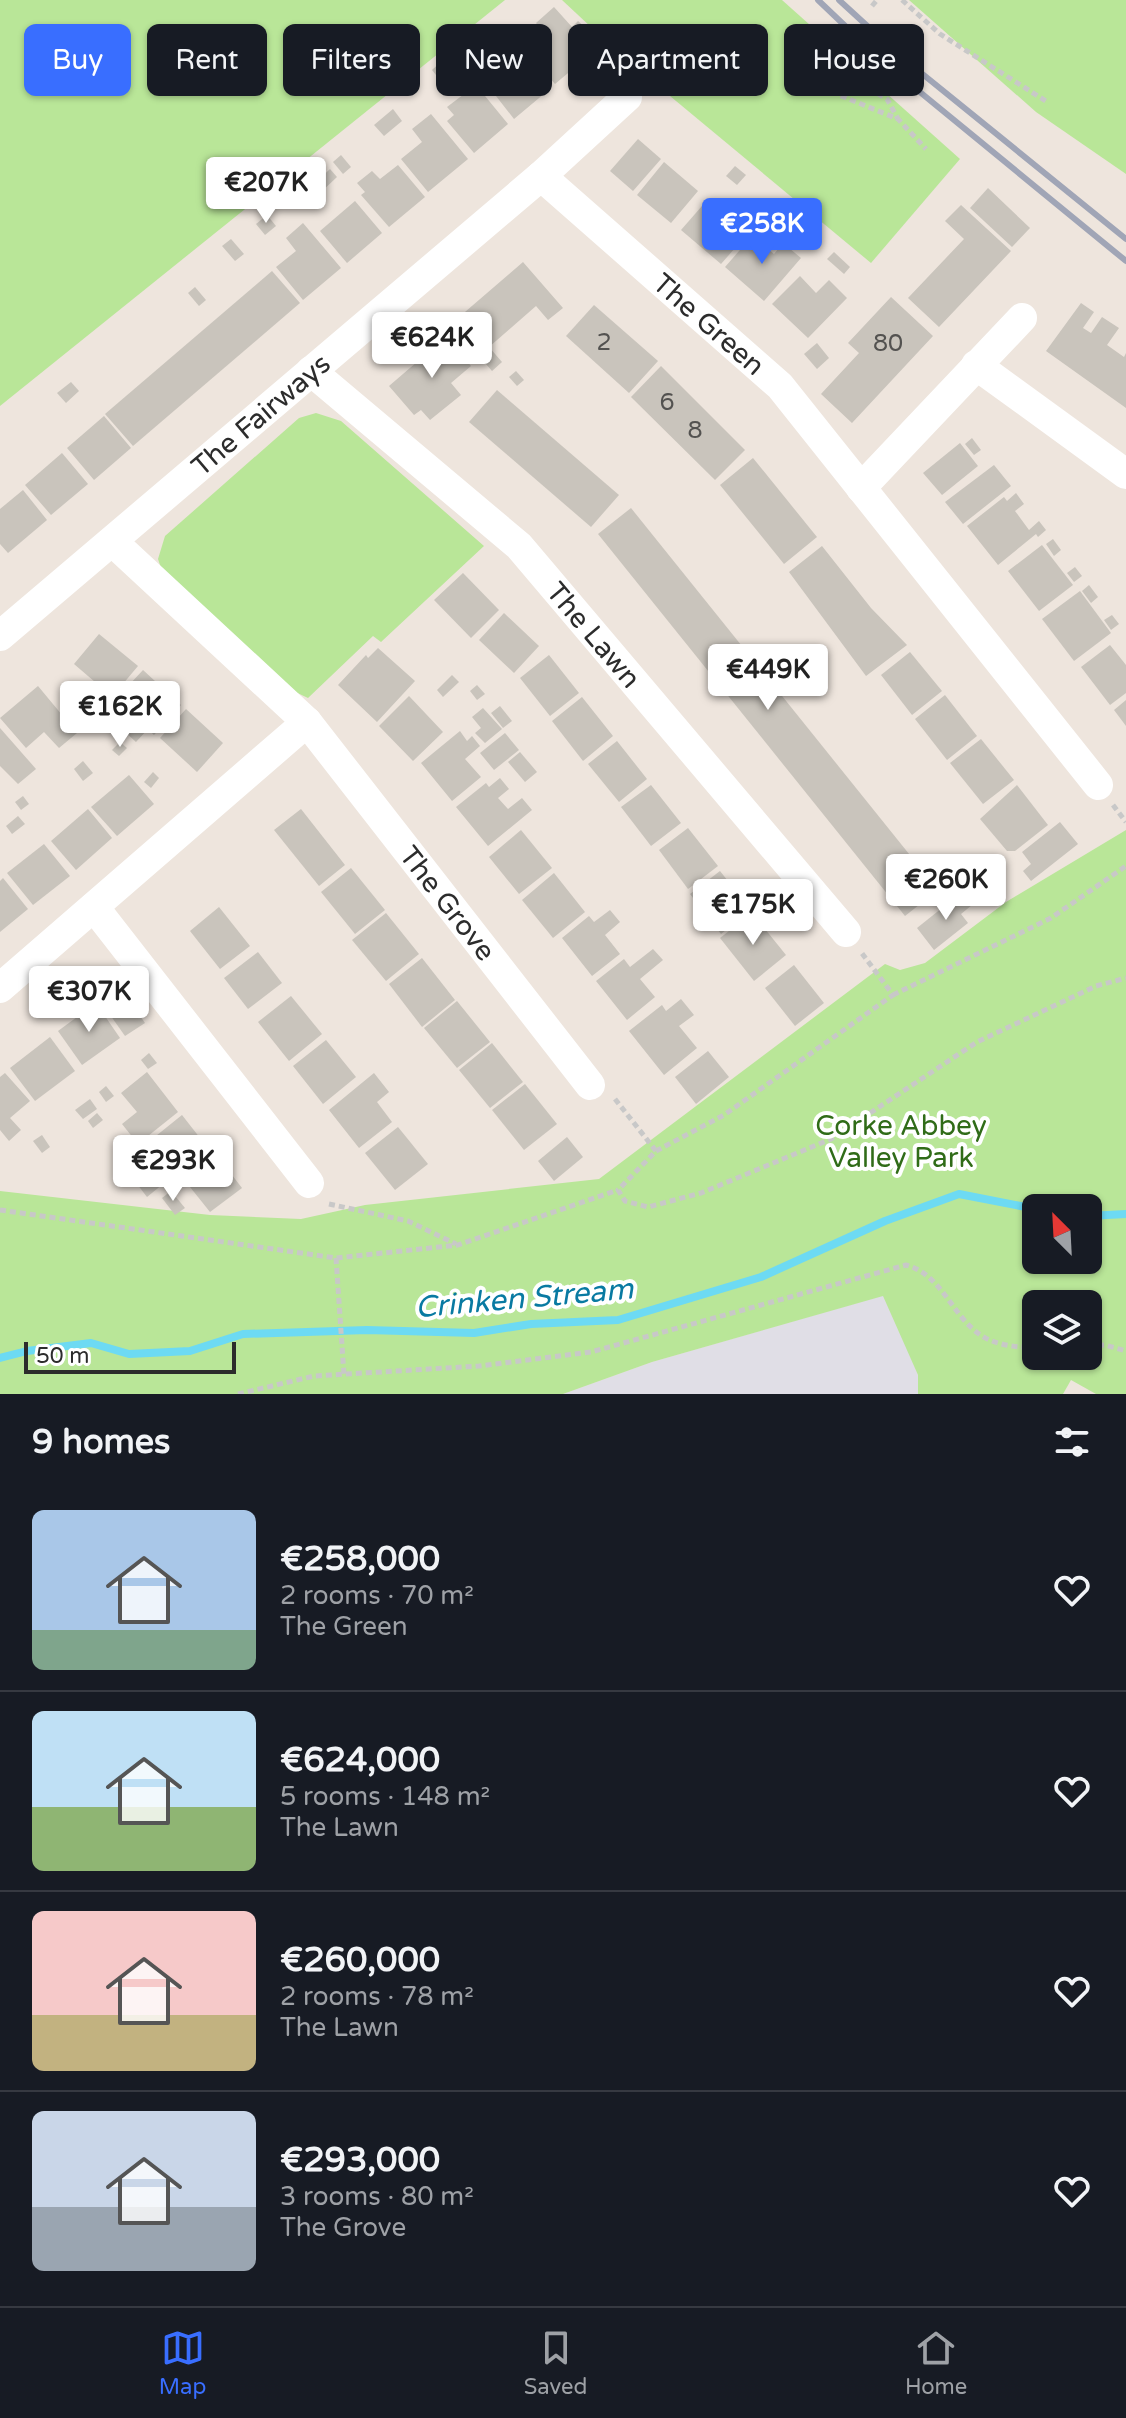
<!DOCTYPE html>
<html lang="en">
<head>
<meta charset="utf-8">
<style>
  body { margin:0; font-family:"Varela Round",sans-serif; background:#242831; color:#f1f3f6; height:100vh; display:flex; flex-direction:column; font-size:30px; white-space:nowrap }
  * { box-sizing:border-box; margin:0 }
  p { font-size:26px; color:#9ea1a6 }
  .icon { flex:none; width:44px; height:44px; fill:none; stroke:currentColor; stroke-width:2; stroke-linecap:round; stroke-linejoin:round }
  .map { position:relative; height:1394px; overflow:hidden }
  .details { display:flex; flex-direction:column; background:#171b24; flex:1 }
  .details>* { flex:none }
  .top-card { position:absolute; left:24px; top:24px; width:1078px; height:72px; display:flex; gap:16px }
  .needle { width:52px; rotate:336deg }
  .fabs { position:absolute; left:1022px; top:1194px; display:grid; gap:16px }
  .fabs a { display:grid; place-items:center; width:80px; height:80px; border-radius:12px; background:#171b24; box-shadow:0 2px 6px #0004; font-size:40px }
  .scale { position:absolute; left:24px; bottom:20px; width:212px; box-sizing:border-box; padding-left:8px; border:4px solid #2c2c2c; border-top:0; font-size:22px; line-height:28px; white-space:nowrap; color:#2c2c2c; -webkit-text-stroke:6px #fff; paint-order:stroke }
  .price { position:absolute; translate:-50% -68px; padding:0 18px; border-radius:8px; background:#fff; color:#222; font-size:26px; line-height:52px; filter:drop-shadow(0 2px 4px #0008) }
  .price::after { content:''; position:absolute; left:50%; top:48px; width:24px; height:18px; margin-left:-12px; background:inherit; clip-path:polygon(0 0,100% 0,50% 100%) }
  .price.selected { background:#396eff; color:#fff }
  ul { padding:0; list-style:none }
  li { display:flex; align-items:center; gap:24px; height:200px; padding:0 32px }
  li+li { border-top:2px solid #363941 }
  li span { display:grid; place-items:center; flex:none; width:224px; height:160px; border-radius:12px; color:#555 }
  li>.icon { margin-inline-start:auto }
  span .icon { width:96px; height:96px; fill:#fffc; stroke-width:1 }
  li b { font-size:34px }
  h2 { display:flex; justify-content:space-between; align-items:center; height:96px; padding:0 32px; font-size:34px }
  .chip { padding:0 28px; border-radius:12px; background:#171b24; box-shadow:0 2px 6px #0004; font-size:28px; line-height:72px }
  .chip.selected { background:#396eff; color:#fff }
  .tabs { display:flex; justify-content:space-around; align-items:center; height:112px; border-top:2px solid #363941; background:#171b24; font-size:22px; color:#9ea1a6 }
  .tabs a { display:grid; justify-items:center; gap:4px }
  .tabs .selected { color:#396eff }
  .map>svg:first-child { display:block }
  .industrial { fill:#e0dee6 }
  .green { fill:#b9e698; fill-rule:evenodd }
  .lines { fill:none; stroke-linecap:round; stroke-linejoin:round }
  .stream { stroke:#6ddaf3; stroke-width:8 }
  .building { fill:#c9c4bc }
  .path { stroke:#c8c8c8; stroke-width:5; stroke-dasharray:6 4; stroke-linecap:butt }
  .street { stroke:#fff; stroke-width:30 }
  .rail { stroke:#a0a5b6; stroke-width:6 }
  .labels { text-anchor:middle; stroke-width:8; stroke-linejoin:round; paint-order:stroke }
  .number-label { font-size:24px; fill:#535250 }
  .street-label { font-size:28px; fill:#2c2c2c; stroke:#fff }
  .park-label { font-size:28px; fill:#306c18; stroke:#fff }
  .water-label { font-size:30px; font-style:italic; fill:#097aa2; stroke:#fff }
</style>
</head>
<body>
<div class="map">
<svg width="1126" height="1394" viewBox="0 0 1126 1394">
  <rect width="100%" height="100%" fill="#eee5dd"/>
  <polygon class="industrial" points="885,1295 918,1375 918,1394 563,1394 652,1362"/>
  <g class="green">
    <polygon points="0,0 505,0 0,406"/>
    <polygon points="562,0 782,0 960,159 871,263 623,57"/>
    <polygon points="909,0 1126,0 1126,174 1036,112"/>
    <polygon points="316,413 341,421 484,546 381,642 373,636 308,698 289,689 163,574 158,559 165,536 299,418"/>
    <path d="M1126,830v564h-30l-25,-14 -8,14h-145v-19l-35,-79 -231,66 -89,32h-563v-203l210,24 91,4 64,-14 234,-26 286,-215 15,6 25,-7 81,-61zM1036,1208h52v52h-52zM1036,1304h52v52h-52z"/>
  </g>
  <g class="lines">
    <g class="stream">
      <polyline points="1088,1216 1126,1214"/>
      <polyline points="0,1358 27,1351 91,1343 129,1354 190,1351 243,1334 367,1330 474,1333 531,1324 618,1320 761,1277 885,1221 959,1194 1036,1209"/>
    </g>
  </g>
  <g class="building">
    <polygon points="554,7 572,27 578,21 597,38 588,46 593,52 555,84 529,53 548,37 536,23"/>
    <polygon points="484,25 493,36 483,44 474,33"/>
    <polygon points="514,44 551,88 514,119 482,78 498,64 505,73 513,65 503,53"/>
    <polygon points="444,59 452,69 440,80 432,70"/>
    <polygon points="476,85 508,124 474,153 447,121 454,115 447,107"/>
    <polygon points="393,109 402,121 384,136 374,125"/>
    <polygon points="431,114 468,159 428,192 401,159 422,142 412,129"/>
    <polygon points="638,139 661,159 633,191 610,171"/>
    <polygon points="341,155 351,167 343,174 333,162"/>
    <polygon points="664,162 698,191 671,223 637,195"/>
    <polygon points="398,165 425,197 389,227 361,195 365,192 357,183 372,171 380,179"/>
    <polygon points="735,166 746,175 737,185 726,176"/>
    <polygon points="330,169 337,177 320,193 312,186"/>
    <polygon points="988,188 1030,228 1012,247 970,208"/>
    <polygon points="709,198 749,232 721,264 681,230"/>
    <polygon points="355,201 382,233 347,263 320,231"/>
    <polygon points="961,205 1011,251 939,327 908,298 964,239 945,221"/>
    <polygon points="267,215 276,226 265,235 256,224"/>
    <polygon points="303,223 341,268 303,300 276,267 296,251 286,238"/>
    <polygon points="753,235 774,254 783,243 801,258 764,301 725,267"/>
    <polygon points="231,239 244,254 235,261 222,246"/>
    <polygon points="834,252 850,267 844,274 827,259"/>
    <polygon points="523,262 563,308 548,320 536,306 489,347 502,362 492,371 451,324"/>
    <polygon points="272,271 300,303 133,446 105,414"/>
    <polygon points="800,276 816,293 829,280 847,298 808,338 772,304"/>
    <polygon points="195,287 206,300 199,306 188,293"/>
    <polygon points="891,297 933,336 852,423 821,394 859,353 848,343"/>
    <polygon points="1081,303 1094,312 1083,328 1091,333 1102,317 1119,328 1107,345 1124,357 1126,353 1126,408 1046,351"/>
    <polygon points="594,305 658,361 629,393 566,336"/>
    <polygon points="446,337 471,366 451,383 461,395 430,420 421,410 414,415 389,386"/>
    <polygon points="817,343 829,358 817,369 804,354"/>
    <polygon points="661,366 745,450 715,480 631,397"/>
    <polygon points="516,371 524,380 517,386 509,377"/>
    <polygon points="71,382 79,391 66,403 57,393"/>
    <polygon points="497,390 619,495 591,527 469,422"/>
    <polygon points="104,416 131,448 94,480 67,448"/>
    <polygon points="972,438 981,450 974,455 965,444"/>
    <polygon points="960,443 978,466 942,495 923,473"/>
    <polygon points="62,453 88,484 51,515 25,485"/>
    <polygon points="753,458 817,537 784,564 720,485"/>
    <polygon points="994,465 1011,486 963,524 945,502"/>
    <polygon points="23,490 47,520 8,553 0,544 0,509"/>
    <polygon points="1016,493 1024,504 1015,511 1029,530 1039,521 1046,530 1038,537 1036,534 998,565 967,526 1004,497 1007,501"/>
    <polygon points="631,508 938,890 905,916 598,534"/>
    <polygon points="1053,539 1061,550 1054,556 1046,544"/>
    <polygon points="1042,545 1073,585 1039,611 1008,571"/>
    <polygon points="822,546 871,608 907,645 866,676 789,572"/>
    <polygon points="1075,567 1082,576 1074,582 1067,573"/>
    <polygon points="463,573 499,610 471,638 434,600"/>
    <polygon points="1089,585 1098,597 1091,603 1082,591"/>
    <polygon points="1080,591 1111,633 1074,661 1042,619"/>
    <polygon points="504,613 539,646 514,673 479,640"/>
    <polygon points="1112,615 1119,624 1111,630 1104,620"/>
    <polygon points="99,634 138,666 101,710 98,707 89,717 80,710 88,699 84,695 95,682 74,664"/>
    <polygon points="1110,645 1126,665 1126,693 1110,705 1081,667"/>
    <polygon points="378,648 415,681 377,722 338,685 366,655 368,658"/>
    <polygon points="910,652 942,691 912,715 881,675"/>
    <polygon points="549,655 579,693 550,716 520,678"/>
    <polygon points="143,670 181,705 154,735 148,729 136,742 123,730 135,718 115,700"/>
    <polygon points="452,675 459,682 443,697 437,690"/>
    <polygon points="477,685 485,694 477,700 470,691"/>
    <polygon points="38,686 77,733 59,748 44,732 26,748 0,718"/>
    <polygon points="945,695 977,736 947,760 915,719"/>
    <polygon points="409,696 443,732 413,761 379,726"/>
    <polygon points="582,697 613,736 583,761 552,721"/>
    <polygon points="1126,700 1126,726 1114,710"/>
    <polygon points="500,706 512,721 503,728 491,713"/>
    <polygon points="483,708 502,729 485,743 475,733 481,728 472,717"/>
    <polygon points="186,709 223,743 197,772 160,738"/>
    <polygon points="0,728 36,769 18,784 0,766"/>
    <polygon points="460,731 467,741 472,736 480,746 465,759 481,777 452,801 421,763"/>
    <polygon points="505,733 519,750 494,770 480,753"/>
    <polygon points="981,739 1014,780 983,804 950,763"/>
    <polygon points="617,741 647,779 619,802 588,764"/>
    <polygon points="120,742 127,748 119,756 112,750"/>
    <polygon points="520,752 537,772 525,782 508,762"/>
    <polygon points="83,761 93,773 83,781 74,769"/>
    <polygon points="153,772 159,778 151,788 144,782"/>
    <polygon points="129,775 154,804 117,836 91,807"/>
    <polygon points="500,778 509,789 498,798 508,809 522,798 532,810 488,846 456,807 486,783 489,787"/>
    <polygon points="651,785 681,823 651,846 621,807"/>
    <polygon points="1017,785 1048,825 1015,851 1007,851 980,819"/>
    <polygon points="23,796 29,804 21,810 15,802"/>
    <polygon points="88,809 112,838 76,870 51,841"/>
    <polygon points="301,809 345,865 319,886 274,830"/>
    <polygon points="18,816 25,824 12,834 6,826"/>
    <polygon points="1060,822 1078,844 1031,881 1023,871 1031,864 1022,852"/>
    <polygon points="688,828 718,866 688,889 659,850"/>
    <polygon points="521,830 552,868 519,894 489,857"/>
    <polygon points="44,844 70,876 33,905 7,873"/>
    <polygon points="351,868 385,910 355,934 321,892"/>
    <polygon points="720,871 751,910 721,934 690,894"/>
    <polygon points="554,873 585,912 553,938 522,900"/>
    <polygon points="3,878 28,909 0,932 0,881"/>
    <polygon points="962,892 972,905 961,914 968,923 934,950 917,928"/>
    <polygon points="219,907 250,946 220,969 190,931"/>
    <polygon points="610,910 620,922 605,935 620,954 592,976 562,938 589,916 594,922"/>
    <polygon points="386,913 419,954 386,981 352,940"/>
    <polygon points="752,913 786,955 754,981 720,938"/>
    <polygon points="653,949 663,960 640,979 655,997 627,1020 596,981 624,959 630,967"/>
    <polygon points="258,952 282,983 248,1009 224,978"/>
    <polygon points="422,958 455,1000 422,1027 389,984"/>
    <polygon points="794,965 824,1003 795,1026 765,988"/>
    <polygon points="121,988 145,1023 125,1036 101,1002"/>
    <polygon points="291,996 322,1034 289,1061 258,1022"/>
    <polygon points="681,999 694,1015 679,1026 697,1048 664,1075 629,1031 662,1005 666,1011"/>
    <polygon points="457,1001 490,1042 457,1068 424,1028"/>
    <polygon points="96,1003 120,1038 82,1065 58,1031"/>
    <polygon points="50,1037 75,1071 35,1101 10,1068"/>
    <polygon points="326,1040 356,1077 323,1104 293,1066"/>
    <polygon points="492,1043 523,1082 490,1108 459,1070"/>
    <polygon points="708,1051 729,1077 696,1104 675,1077"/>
    <polygon points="149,1053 157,1063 148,1069 141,1060"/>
    <polygon points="147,1072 178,1112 138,1144 122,1124 137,1112 121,1093"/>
    <polygon points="5,1073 30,1101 10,1118 21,1130 9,1141 0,1130 0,1077"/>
    <polygon points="374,1073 389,1092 377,1102 392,1122 359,1148 329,1110"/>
    <polygon points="525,1084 557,1124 524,1150 492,1110"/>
    <polygon points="106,1086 114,1096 106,1102 99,1092"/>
    <polygon points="90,1099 97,1109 83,1119 75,1110"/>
    <polygon points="97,1113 103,1120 93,1128 88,1121"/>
    <polygon points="182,1115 211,1152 172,1183 141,1148"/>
    <polygon points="398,1127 428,1164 395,1190 365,1153"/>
    <polygon points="42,1135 50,1147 42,1153 33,1141"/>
    <polygon points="567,1137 583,1157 554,1181 538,1161"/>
    <polygon points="218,1157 242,1188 210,1212 186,1182"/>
    <polygon points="154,1171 163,1184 147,1197 137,1184"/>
    <polygon points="171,1191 185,1208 175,1215 162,1198"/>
  </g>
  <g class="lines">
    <g class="path">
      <polyline points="902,0 940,34 1049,103"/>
      <polyline points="872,6 877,0"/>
      <polyline points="840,46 836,60 842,73 887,99 898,119"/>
      <polyline points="798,54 839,95 898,119 926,149"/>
      <polyline points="1113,805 1126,822"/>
      <polyline points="893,995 1051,918 1126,866"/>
      <polyline points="615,1099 656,1151 618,1190 625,1201 648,1207 701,1193 831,1139 977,1042 1096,986 1126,978"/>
      <polyline points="656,1151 724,1115 893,995 861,952"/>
      <polyline points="329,1204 408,1221 456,1244"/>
      <polyline points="0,1210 336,1258 458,1245 618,1190"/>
      <polyline points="336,1258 344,1375"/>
      <polyline points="1088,1346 1105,1345 1126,1351"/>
      <path d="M238,1394l76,-18 165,-10 112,-14 315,-87c37,10 45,51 76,71 16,10 36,11 54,12"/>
    </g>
    <g class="street">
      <path id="s1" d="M541,176l239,210 318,399"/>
      <polyline points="976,365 1126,474"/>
      <path id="s2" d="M311,371l208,175 327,386"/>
      <polyline points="861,488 1022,318"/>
      <path id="s3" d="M113,542l194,180 283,363"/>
      <path id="s4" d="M0,636l541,-460 86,-79"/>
      <polyline points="94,907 309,1183"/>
      <polyline points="0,988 307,722"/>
    </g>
    <g class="rail">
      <polyline points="818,0 882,61 1126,261"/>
      <polyline points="839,0 899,55 1126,239"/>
    </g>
  </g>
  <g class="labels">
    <g class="number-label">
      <text x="604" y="350">2</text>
      <text x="888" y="351">80</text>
      <text x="667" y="410">6</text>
      <text x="695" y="438">8</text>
    </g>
    <g class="street-label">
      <text dy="10" stroke="none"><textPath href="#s1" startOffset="224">The Green</textPath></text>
      <text dy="10" stroke="none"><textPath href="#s4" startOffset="342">The Fairways</textPath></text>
      <text dy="10" stroke="none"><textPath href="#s2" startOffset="388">The Lawn</textPath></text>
      <text dy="10" stroke="none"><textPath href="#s3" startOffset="494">The Grove</textPath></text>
    </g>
    <g class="park-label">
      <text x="901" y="1135">Corke Abbey<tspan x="901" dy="32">Valley Park</tspan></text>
    </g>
    <g class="water-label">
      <text transform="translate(524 1298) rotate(-5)" y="10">Crinken Stream</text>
    </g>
  </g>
</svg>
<div class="fabs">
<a><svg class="needle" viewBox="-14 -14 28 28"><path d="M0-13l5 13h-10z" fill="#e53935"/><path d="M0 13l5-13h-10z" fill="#9ea1a6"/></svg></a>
<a><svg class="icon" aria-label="layers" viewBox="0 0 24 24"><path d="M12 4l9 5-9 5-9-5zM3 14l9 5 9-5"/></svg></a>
</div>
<div class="scale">50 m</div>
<b class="price" style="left:266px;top:225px">€207K</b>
<b class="price selected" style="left:762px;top:266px">€258K</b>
<b class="price" style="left:432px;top:380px">€624K</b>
<b class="price" style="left:768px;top:712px">€449K</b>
<b class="price" style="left:120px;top:749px">€162K</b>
<b class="price" style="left:946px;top:922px">€260K</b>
<b class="price" style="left:753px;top:947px">€175K</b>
<b class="price" style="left:89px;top:1034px">€307K</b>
<b class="price" style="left:173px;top:1203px">€293K</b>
<div class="top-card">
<a class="chip selected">Buy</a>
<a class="chip">Rent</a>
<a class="chip">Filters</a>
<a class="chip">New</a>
<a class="chip">Apartment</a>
<a class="chip">House</a>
</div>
</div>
<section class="details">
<h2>9 homes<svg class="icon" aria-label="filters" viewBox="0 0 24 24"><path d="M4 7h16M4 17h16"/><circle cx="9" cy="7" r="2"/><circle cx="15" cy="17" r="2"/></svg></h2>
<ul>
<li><span style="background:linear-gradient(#a9c7e8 75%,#7fa58c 0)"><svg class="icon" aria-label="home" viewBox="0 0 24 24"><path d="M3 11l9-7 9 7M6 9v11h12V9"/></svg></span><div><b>€258,000</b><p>2 rooms · 70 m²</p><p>The Green</p></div><svg class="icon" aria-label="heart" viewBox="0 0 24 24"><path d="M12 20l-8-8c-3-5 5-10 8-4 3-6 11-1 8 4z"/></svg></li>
<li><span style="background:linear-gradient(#bfe0f5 60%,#8fb573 0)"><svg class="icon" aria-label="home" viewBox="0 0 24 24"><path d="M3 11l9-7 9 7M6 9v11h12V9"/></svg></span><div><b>€624,000</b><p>5 rooms · 148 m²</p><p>The Lawn</p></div><svg class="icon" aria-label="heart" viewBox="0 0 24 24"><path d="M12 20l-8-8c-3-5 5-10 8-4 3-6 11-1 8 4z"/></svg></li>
<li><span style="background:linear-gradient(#f6c9c9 65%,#c2b280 0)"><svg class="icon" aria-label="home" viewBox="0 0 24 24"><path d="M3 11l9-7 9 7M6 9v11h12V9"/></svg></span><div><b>€260,000</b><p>2 rooms · 78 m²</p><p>The Lawn</p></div><svg class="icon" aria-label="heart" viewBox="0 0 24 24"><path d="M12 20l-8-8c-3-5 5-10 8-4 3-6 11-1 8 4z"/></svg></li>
<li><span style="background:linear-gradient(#c9d6e8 60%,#9aa5b1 0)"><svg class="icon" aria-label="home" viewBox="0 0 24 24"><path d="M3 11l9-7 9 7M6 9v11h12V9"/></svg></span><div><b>€293,000</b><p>3 rooms · 80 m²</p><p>The Grove</p></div><svg class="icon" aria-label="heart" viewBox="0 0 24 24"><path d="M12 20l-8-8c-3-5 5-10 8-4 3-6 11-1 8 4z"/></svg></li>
</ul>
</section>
<nav class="tabs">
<a class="selected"><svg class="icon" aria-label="map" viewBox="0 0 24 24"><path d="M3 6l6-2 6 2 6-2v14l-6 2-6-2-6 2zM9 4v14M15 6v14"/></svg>Map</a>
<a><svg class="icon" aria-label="saved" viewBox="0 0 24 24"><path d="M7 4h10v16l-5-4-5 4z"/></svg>Saved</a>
<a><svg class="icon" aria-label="home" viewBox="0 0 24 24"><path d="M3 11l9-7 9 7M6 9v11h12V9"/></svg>Home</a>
</nav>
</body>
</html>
